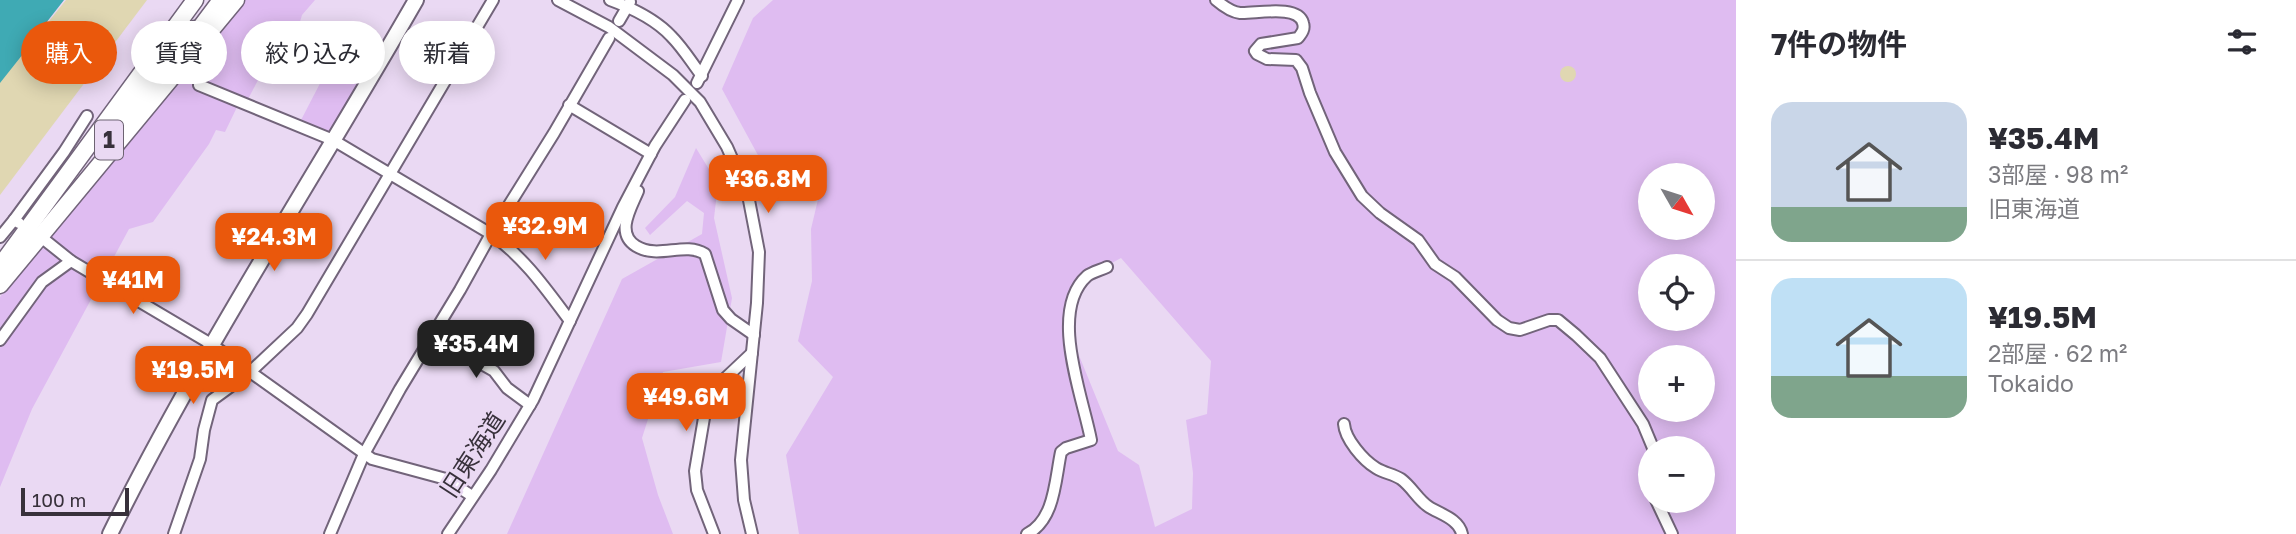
<!DOCTYPE html>
<html lang="ja">
<head>
<meta charset="utf-8">
<style>
  body { margin:0; font-family:"Golos Text","Noto Sans JP",sans-serif; background:#f7f7f7; color:#2b2b33; height:100vh; display:flex; flex-direction:column; font-size:26px; white-space:nowrap }
  * { box-sizing:border-box; margin:0 }
  p { font-size:23px; color:#7c7c81 }
  .icon { flex:none; width:38px; height:38px; fill:none; stroke:currentColor; stroke-width:2; stroke-linecap:round; stroke-linejoin:round }
  .map { position:relative; flex:1; overflow:hidden }
  .panel { display:flex; flex-direction:column; background:#fff; width:560px }
  .panel>* { flex:none }
  .top-card { position:absolute; left:21px; top:21px; width:665px; height:63px; display:flex; gap:14px }
  .needle { width:46px; rotate:129deg }
  .tools { position:absolute; left:1638px; top:163px; display:grid; gap:14px }
  .tools a { display:grid; place-items:center; width:77px; height:77px; border-radius:50%; background:#fff; box-shadow:0 4px 18px #0003; font-size:35px }
  .scale { position:absolute; left:21px; bottom:18px; width:108px; box-sizing:border-box; padding-left:7px; border:4px solid #38313b; border-top:0; font-size:19px; line-height:24px; white-space:nowrap; color:#38313b; -webkit-text-stroke:5px #ead9f3; paint-order:stroke }
  .price { position:absolute; translate:-50% -60px; padding:0 16px; border-radius:14px; background:#ea580c; color:#fff; font-size:23px; line-height:46px; filter:drop-shadow(0 2px 4px #0008) }
  .price::after { content:''; position:absolute; left:50%; top:42px; width:21px; height:16px; margin-left:-10px; background:inherit; clip-path:polygon(0 0,100% 0,50% 100%) }
  .price.on { background:#222; color:#fff }
  ul { padding:0; list-style:none }
  li { display:flex; align-items:center; gap:21px; height:175px; padding:0 35px }
  li+li { border-top:2px solid #e1e1e2 }
  li span { display:grid; place-items:center; flex:none; width:196px; height:140px; border-radius:21px; color:#555 }
  li>.icon { margin-inline-start:auto }
  span .icon { width:84px; height:84px; fill:#fffc; stroke-width:1 }
  li b { font-size:30px }
  h2 { display:flex; justify-content:space-between; align-items:center; height:84px; padding:0 35px; font-size:30px }
  .pill { padding:0 24px; border-radius:32px; background:#fff; box-shadow:0 4px 18px #0003; font-size:24px; line-height:63px }
  .pill.on { background:#ea580c; color:#fff }
  main { display:flex; flex:1; min-height:0 }
  .map>svg:first-child { display:block }
  .green { fill:#dfbcf1; fill-rule:evenodd }
  .sand { fill:#e0d7b2 }
  .water { fill:#3faab4 }
  .lines { fill:none; stroke-linecap:round; stroke-linejoin:round }
  .minor-casing { stroke:#72647a; stroke-width:14 }
  .major-casing { stroke:#72647a; stroke-width:18 }
  .highway-casing { stroke:#72647a; stroke-width:19 }
  .minor { stroke:#fff; stroke-width:10 }
  .major { stroke:#fff; stroke-width:14 }
  .highway { stroke:#fff; stroke-width:16 }
  .labels { text-anchor:middle; stroke-width:5; stroke-linejoin:round; paint-order:stroke }
  .shield { fill:#ead9f3; stroke:#6d6372; stroke-width:2 }
  .shield-label { font-size:23px; font-weight:bold; fill:#38313b }
  .street-label { font-size:24px; fill:#38313b; stroke:#ead9f3 }
</style>
</head>
<body>
<main>
<div class="map">
<svg width="1736" height="534" viewBox="0 0 1736 534">
  <rect width="100%" height="100%" fill="#ead9f3"/>
  <g class="green">
    <polygon points="230,0 315,0 302,15 299,25 378,56 331,136 300,122 329,66 286,44 267,63 247,101 238,105 225,132 216,130 209,144 153,222 129,229 32,409 0,487 0,297"/>
    <path d="M773,0h963v534h-937l-13,-79 47,-78 -35,-36 14,-60 -1,-52 9,-38 -54,-21 -44,-81 31,-71zM1650,175h53v53h-53zM1121,258l90,103 -4,53 -21,6 7,53 -1,36 -37,18 -16,-62 -21,-14 -49,-120 19,-55zM1650,266h53v52h-53zM1650,357h53v53h-53zM1650,448h53v52h-53z"/>
    <polygon points="696,148 718,184 714,218 732,298 721,362 663,372 642,438 658,495 673,534 507,534 622,279 702,234 704,213 687,201 650,235 645,228 675,197"/>
  </g>
  <g class="sand">
    <polygon points="66,0 147,0 0,195 0,82"/>
    <circle cx="1568" cy="74" r="8"/>
  </g>
  <polygon class="water" points="0,0 64,0 32,41 29,50 23,54 0,83"/>
  <g class="lines">
    <defs>
      <g id="minor">
        <polyline points="558,0 609,27 673,75 700,102 727,147 748,195 759,252 757,303 741,460 744,500 752,534"/>
        <path d="M610,0c22,8 45,19 61,36 12,12 21,27 31,40"/>
        <path d="M1216,0c7,6 15,12 24,13 15,1 58,-9 63,10 2,6 -1,10 -5,15l-37,6 -6,7 2,3 10,5 29,1 6,8 8,25 25,59 27,44 18,17 38,27 17,24 20,13 42,43 12,8 11,2 29,-10h9l18,15 24,23 43,66 10,24"/>
        <polyline points="619,21 630,2"/>
        <polyline points="697,83 738,0"/>
        <path d="M199,85l134,55 158,94c33,23 55,55 79,87"/>
        <polyline points="569,105 651,154"/>
        <path d="M638,191c-7,17 -23,42 -2,55 23,14 48,-5 69,8l18,56 8,9 23,16"/>
        <polyline points="19,223 14,220 64,152 87,116"/>
        <polyline points="0,237 14,220"/>
        <polyline points="46,241 71,261 211,344 372,459 446,479 472,496"/>
        <polyline points="432,336 494,371 507,388 530,405"/>
        <polyline points="0,340 42,282 71,261"/>
        <path d="M1344,424c1,15 19,36 32,44 8,5 17,6 25,11 11,8 17,21 28,28 11,7 30,12 33,27"/>
        <polyline points="1656,500 1672,534"/>
        <polyline points="174,534 200,459 204,430 212,400 249,373 297,328 307,314 493,0"/>
        <polyline points="330,534 364,454 400,389 460,290 491,234 554,133 609,38"/>
        <polyline points="448,534 491,470 533,400 623,207 655,146 685,100"/>
        <polyline points="714,534 697,490 695,471 707,400 716,387 752,353"/>
        <path d="M1027,534c28,-14 28,-54 34,-82l5,-4 25,-8c-8,-43 -43,-129 -4,-164 5,-4 14,-6 20,-9"/>
      </g>
      <path id="major" d="M110,534c91,-184 204,-356 306,-534"/>
      <g id="highway">
        <polyline points="191,40 221,0"/>
        <polyline points="117,122 195,29"/>
        <polyline points="0,266 195,0"/>
        <polyline points="0,285 236,0"/>
      </g>
    </defs>
    <use href="#minor" class="minor-casing"/>
    <use href="#major" class="major-casing"/>
    <use href="#highway" class="highway-casing"/>
    <use href="#minor" class="minor"/>
    <use href="#major" class="major"/>
    <use href="#highway" class="highway"/>
  </g>
  <g class="labels">
    <rect class="shield" x="95" y="120.5" width="28" height="39" rx="5"/>
    <g class="shield-label">
      <text x="109" y="148">1</text>
    </g>
    <g class="street-label">
      <text transform="translate(473 455) rotate(-57)" y="8">旧東海道</text>
    </g>
  </g>
</svg>
<div class="tools">
<a><svg class="needle" viewBox="-14 -14 28 28"><path d="M0-13l5 13h-10z" fill="#e53935"/><path d="M0 13l5-13h-10z" fill="#7c7c81"/></svg></a>
<a><svg class="icon" aria-label="locate" viewBox="0 0 24 24"><circle cx="12" cy="12" r="6"/><path d="M12 2v4M12 18v4M2 12h4M18 12h4"/></svg></a>
<a>+</a>
<a>−</a>
</div>
<div class="scale">100 m</div>
<b class="price" style="left:768px;top:215px">¥36.8M</b>
<b class="price" style="left:545px;top:262px">¥32.9M</b>
<b class="price" style="left:274px;top:273px">¥24.3M</b>
<b class="price" style="left:133px;top:316px">¥41M</b>
<b class="price on" style="left:476px;top:380px">¥35.4M</b>
<b class="price" style="left:193px;top:406px">¥19.5M</b>
<b class="price" style="left:686px;top:433px">¥49.6M</b>
<div class="top-card">
<a class="pill on">購入</a>
<a class="pill">賃貸</a>
<a class="pill">絞り込み</a>
<a class="pill">新着</a>
</div>
</div>
<section class="panel">
<h2>7件の物件<svg class="icon" aria-label="filters" viewBox="0 0 24 24"><path d="M4 7h16M4 17h16"/><circle cx="9" cy="7" r="2"/><circle cx="15" cy="17" r="2"/></svg></h2>
<ul>
<li><span style="background:linear-gradient(#c9d6e8 75%,#7fa58c 0)"><svg class="icon" aria-label="home" viewBox="0 0 24 24"><path d="M3 11l9-7 9 7M6 9v11h12V9"/></svg></span><div><b>¥35.4M</b><p>3部屋 · 98 m²</p><p>旧東海道</p></div></li>
<li><span style="background:linear-gradient(#bfe0f5 70%,#7fa58c 0)"><svg class="icon" aria-label="home" viewBox="0 0 24 24"><path d="M3 11l9-7 9 7M6 9v11h12V9"/></svg></span><div><b>¥19.5M</b><p>2部屋 · 62 m²</p><p>Tokaido</p></div></li>
</ul>
</section>
</main>
</body>
</html>
